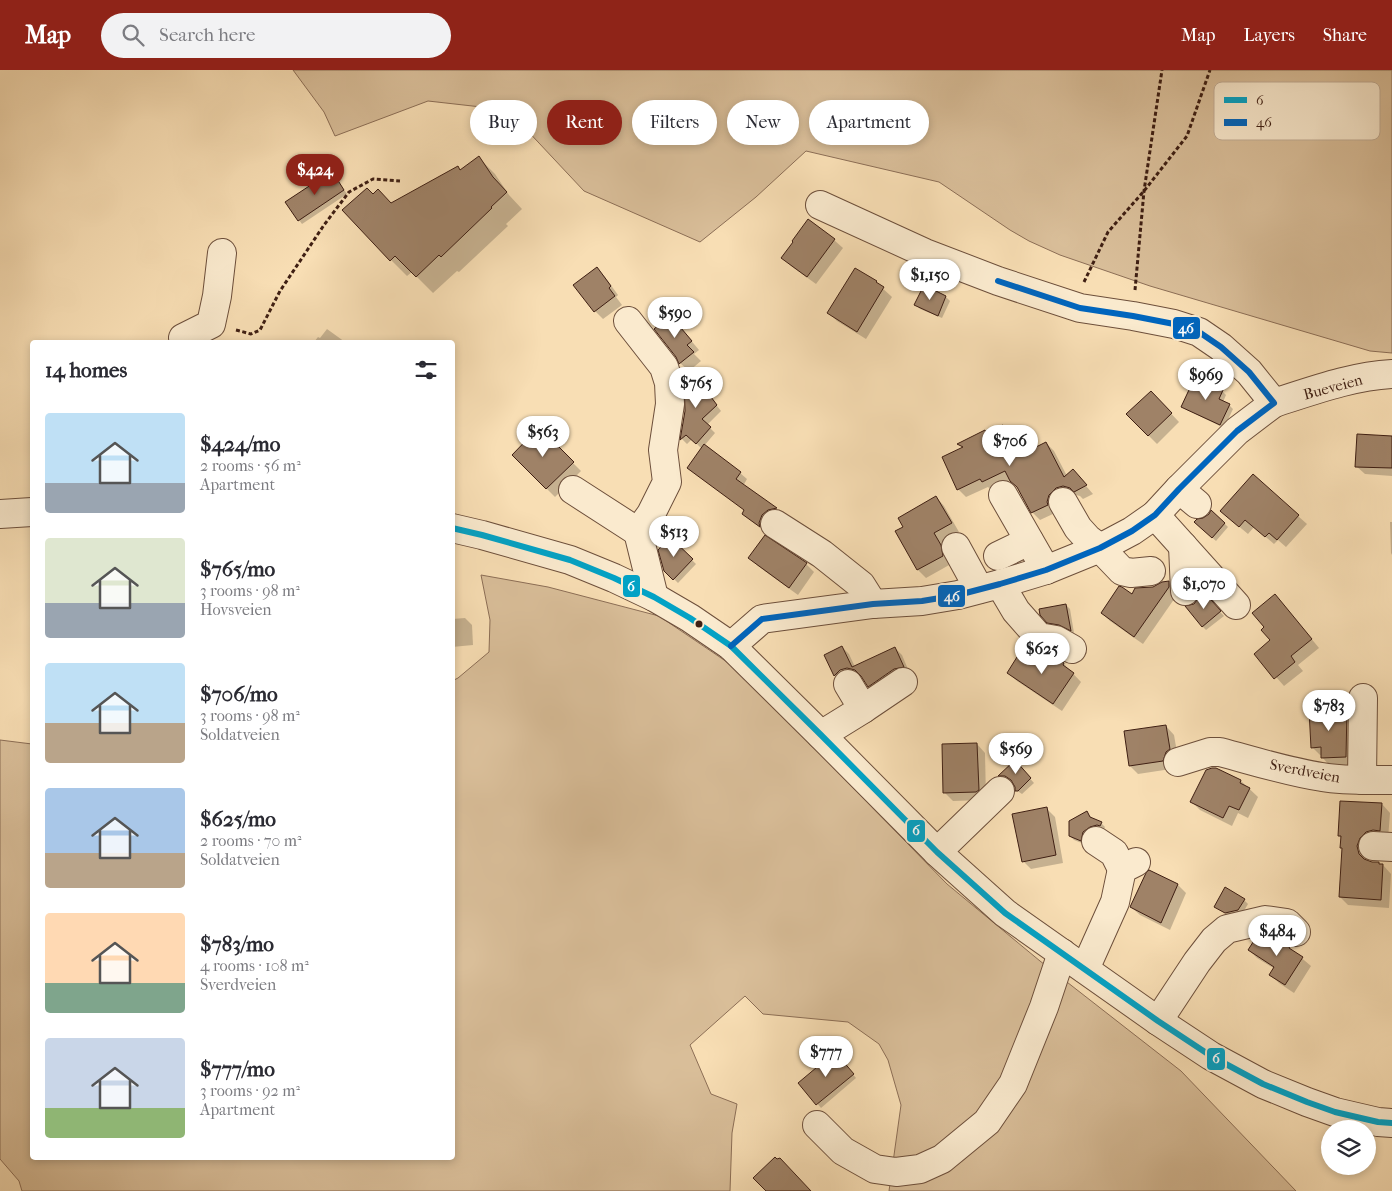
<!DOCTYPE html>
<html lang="en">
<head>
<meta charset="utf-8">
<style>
  body { margin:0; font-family:"IM FELL French Canon",serif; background:#f2f2f3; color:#2b2b33; height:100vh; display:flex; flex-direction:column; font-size:19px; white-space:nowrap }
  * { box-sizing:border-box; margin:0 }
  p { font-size:16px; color:#7c7c81 }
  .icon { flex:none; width:28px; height:28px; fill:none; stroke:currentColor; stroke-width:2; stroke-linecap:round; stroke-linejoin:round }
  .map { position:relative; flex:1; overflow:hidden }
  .details { position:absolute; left:30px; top:270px; width:425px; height:820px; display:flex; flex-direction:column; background:#fff; border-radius:5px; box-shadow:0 2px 8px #0003 }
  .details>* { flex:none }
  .top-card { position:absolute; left:470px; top:30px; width:475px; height:45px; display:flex; gap:10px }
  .controls { position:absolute; left:1321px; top:1050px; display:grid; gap:10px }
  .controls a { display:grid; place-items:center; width:55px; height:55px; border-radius:50%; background:#fff; box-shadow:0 2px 8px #0003; font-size:25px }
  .price { position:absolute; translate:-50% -42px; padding:0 11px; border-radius:18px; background:#fff; color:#222; font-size:16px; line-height:32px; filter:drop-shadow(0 1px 2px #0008) }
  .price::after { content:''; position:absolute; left:50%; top:30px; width:15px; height:11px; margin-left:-8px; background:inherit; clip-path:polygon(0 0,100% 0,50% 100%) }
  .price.current { background:#8f2418; color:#fff }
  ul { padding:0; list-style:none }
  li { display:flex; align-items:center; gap:15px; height:125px; padding:0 15px }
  li span { display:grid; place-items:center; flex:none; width:140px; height:100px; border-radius:5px; color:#555 }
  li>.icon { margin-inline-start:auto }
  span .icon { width:60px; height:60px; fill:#fffc; stroke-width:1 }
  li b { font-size:21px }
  h2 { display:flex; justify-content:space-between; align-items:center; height:60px; padding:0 15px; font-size:21px }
  .chip { padding:0 18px; border-radius:22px; background:#fff; box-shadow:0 2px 8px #0003; font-size:18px; line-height:45px }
  .chip.current { background:#8f2418; color:#fff }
  header { display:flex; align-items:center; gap:30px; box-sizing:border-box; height:70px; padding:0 25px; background:#8f2418; color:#fff }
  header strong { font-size:24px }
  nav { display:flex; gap:28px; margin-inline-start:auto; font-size:18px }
  .search { width:350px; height:45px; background:#f2f2f3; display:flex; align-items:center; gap:12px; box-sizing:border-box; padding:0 18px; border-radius:28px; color:#7c7c81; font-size:19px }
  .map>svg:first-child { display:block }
  .green { fill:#d9be99; stroke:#8c6e56 }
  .shadow { fill:#0003 }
  .building { fill:#9f8267; stroke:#3f1f13 }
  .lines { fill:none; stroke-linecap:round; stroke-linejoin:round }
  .minor-casing { stroke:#6d4f3b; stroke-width:30 }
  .path { stroke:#3f1f13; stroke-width:3; stroke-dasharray:4 2.5; stroke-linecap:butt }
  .minor { stroke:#faeace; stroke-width:28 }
  .bus-1-casing { stroke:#faeace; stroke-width:10 }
  .bus-2-casing { stroke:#faeace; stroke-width:10 }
  .bus-1 { stroke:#03a2c5; stroke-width:6 }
  .bus-2 { stroke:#0065bd; stroke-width:6 }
  .bus-dot { fill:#3f1f13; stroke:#faeace; stroke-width:2 }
  .labels { text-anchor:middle; stroke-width:4; stroke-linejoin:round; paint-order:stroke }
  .street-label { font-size:15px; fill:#3f1f13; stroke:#faeace }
  .key { fill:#faeace; stroke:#c2ad96; stroke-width:1 }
  .key-label { font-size:14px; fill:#3f1f13 }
  .line-badge { stroke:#faeace; stroke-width:2 }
  .badge-label { font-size:14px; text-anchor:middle; font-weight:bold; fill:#fff }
</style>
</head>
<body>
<header>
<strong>Map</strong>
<div class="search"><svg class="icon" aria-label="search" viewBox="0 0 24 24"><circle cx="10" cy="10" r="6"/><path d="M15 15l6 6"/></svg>Search here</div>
<nav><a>Map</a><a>Layers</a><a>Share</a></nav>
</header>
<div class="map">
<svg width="1392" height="1121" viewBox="0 0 1392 1121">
  <rect width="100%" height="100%" fill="#f8deb4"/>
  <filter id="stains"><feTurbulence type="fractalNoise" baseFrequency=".004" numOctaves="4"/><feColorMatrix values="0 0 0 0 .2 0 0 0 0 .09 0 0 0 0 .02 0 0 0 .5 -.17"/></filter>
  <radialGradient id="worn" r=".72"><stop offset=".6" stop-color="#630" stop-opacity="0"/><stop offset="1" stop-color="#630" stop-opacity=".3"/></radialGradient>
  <g class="green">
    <polygon points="293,0 1392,0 1392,283 1370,281 1150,216 1060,185 1029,171 1010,160 939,112 806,81 756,127 700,172 584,121 508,40 428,31 335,66 324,42"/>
    <polygon points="481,505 548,517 659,546 727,592 788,651 947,814 1040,891 1181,1001 1296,1121 889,1121 901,1035 888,990 879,974 848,952 763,944 745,926 690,975 711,1024 737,1034 732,1063 730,1121 22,1121 19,1111 0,1089 0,670 32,674 32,1088 452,1088 452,611 458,608 489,582 490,550"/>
  </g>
  <g class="shadow">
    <polygon points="479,88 495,104 509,125 522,139 506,154 508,156 459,202 457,201 433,223 412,202 407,206 391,190 373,125 391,134 460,101"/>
    <polygon points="332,103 347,124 302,154 299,150"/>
    <polygon points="809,150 834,170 843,178 816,214 791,196 783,187"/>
    <polygon points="597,199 605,207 618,225 616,227 622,235 603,249 595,241"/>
    <polygon points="880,216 892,227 866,269 837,251 829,243"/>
    <polygon points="924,217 946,227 950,231 942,248 920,239 916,235"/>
    <polygon points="678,255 699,280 694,284 701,291 689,301 680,293 677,287"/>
    <polygon points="327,259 345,272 314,272 318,267 320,268"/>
    <polygon points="693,305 721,341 707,355 715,363 704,376 740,403 747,409 743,416 776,439 782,445 766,462 750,450 743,443 745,441 702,379 692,369 687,374 682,369"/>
    <polygon points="1222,321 1226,325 1223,332 1230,336 1233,339 1224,358 1187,340 1183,337"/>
    <polygon points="1151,322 1179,352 1157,374 1148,365"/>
    <polygon points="1003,356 1010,364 1021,386 1046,373 1054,381 1067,406 1080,409 1093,424 1083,429 1080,426 1072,424 1055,443 1040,450 1032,442 1019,418 1010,410 991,420 988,417 966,427 958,419 963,378 959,374"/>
    <polygon points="539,359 581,401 555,427 513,385"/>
    <polygon points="1392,367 1392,406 1365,404 1356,396"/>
    <polygon points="936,427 944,436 959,462 942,472 949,484 951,494 926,508 918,500 897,462 905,457"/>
    <polygon points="1298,446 1307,454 1286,477 1278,470 1274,474 1254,457 1248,464 1230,449"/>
    <polygon points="1390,452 1392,452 1392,485 1391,483"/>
    <polygon points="1224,453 1228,457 1216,471 1199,456"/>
    <polygon points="670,469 696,494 678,513 665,500"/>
    <polygon points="750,488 806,494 814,502 798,525 758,496"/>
    <polygon points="1168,512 1176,520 1177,525 1143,574 1110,551 1102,543 1132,525"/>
    <polygon points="1203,523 1224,546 1206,560 1202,556 1195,535"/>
    <polygon points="1275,526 1283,534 1319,578 1298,595 1303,601 1284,616 1256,584 1272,570 1266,557"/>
    <polygon points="1066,535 1070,539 1074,563 1064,558 1052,556 1042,544"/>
    <polygon points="465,548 472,555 473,575 452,577 452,549"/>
    <polygon points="842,577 849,584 855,597 895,578 902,585 910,604 876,623 869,616 863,607 855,605 842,612 835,606 826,585"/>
    <polygon points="1064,594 1081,612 1062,641 1017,611 1008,603 1027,595"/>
    <polygon points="1347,640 1355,648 1354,695 1330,696 1322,687 1322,685 1320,685 1312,677"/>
    <polygon points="1166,656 1174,665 1178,688 1171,699 1138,704 1130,696"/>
    <polygon points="977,674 985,683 986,729 985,730 953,731 945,723"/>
    <polygon points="1015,692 1034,713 1022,724 1016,720 1013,712 1010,710 1003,709 1000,706"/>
    <polygon points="1241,711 1258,727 1248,748 1238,743 1232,756 1200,740 1192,732"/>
    <polygon points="1382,734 1390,743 1388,769 1365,785 1367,791 1379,793 1383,795 1391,804 1389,838 1348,835 1340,827 1343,779 1342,769 1339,766"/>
    <polygon points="1046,738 1055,747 1063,793 1031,799 1023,791"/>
    <polygon points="1087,742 1092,749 1101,753 1105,757 1104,759 1101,759 1084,774 1074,770 1070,766"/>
    <polygon points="1150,801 1178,815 1186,823 1170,860 1140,845 1131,837"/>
    <polygon points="1244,830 1248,834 1242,844 1230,847 1215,836"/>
    <polygon points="1279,869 1311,896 1294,923 1279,913 1271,905 1275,899 1257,888 1249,880"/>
    <polygon points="839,987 856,1008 821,1038 800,1013"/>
  </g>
  <g class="building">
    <polygon points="479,86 493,107 507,122 491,137 492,138 441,187 439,185 416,207 395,186 390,191 342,140 367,118 373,124 378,119 391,133 458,96 460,100"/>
    <polygon points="332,101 344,120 298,151 285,132"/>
    <polygon points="808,149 835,169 807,207 781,188 793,172 792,171"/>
    <polygon points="597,197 611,216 609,218 615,226 594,242 573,215"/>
    <polygon points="855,198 877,211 876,212 884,217 857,262 827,243"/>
    <polygon points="924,215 946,226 938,246 914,235"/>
    <polygon points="670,245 692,271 687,275 694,282 679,294 676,287 654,259"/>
    <polygon points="693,303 717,335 702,349 711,357 696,374 686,365 680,370 685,341 684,311"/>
    <polygon points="1195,307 1223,320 1219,329 1230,334 1220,355 1181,337"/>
    <polygon points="1151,321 1172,343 1148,366 1126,344"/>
    <polygon points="1003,355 1018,386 1046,372 1064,407 1073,399 1087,415 1074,422 1070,418 1063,416 1056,418 1049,425 1047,432 1048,435 1031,443 1017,417 1010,411 1005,401 982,412 980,409 957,420 942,387 963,377 957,374 985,360 986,363"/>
    <polygon points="539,357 574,392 546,419 512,385"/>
    <polygon points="1357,364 1392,366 1392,398 1355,397"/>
    <polygon points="704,374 741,402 736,409 777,438 768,440 762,445 759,453 760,457 742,444 744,440 687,398"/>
    <polygon points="1253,404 1299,445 1277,470 1269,463 1265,467 1245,450 1239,457 1220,441"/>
    <polygon points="936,426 952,453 934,463 941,475 943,486 917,500 895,461 903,457 898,448"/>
    <polygon points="1211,440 1225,453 1212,468 1194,452 1197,449 1203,448 1209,444"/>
    <polygon points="765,465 807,493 789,518 748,488"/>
    <polygon points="670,467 693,489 673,510 664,501 658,480"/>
    <polygon points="1169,511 1169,517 1134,567 1101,543 1119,516 1122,517 1132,524 1135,518 1153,517 1162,512"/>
    <polygon points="1203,521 1221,541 1202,557 1185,536 1194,534"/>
    <polygon points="1275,524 1312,569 1291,586 1295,592 1274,609 1254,584 1270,570 1261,560 1264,557 1252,543"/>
    <polygon points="1066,534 1071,561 1059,555 1047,553 1040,545 1039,539"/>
    <polygon points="842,576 852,597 895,577 904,597 894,599 868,617 861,606 855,600 847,598 840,600 834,606 824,585"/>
    <polygon points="1034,581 1051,585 1064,593 1063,595 1074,603 1053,634 1007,603 1017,587 1026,593"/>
    <polygon points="1336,638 1347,638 1346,687 1321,688 1321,677 1311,678 1309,640"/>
    <polygon points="1166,655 1170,679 1166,682 1163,691 1129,696 1124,661"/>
    <polygon points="977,673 979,720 976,722 943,723 942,674"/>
    <polygon points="1015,690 1031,708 1018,721 1015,721 1015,717 1011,710 1005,706 998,706"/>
    <polygon points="1212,698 1216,698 1241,710 1240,713 1250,718 1239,740 1229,736 1223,748 1190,732 1206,700"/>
    <polygon points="1340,731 1382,733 1380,761 1373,760 1366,762 1360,768 1357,776 1359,784 1364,789 1372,792 1379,792 1379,794 1383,794 1381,830 1339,827 1342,778 1340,778 1341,766 1338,766"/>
    <polygon points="1047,737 1056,785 1022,792 1012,744"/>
    <polygon points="1087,741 1090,747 1102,752 1100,756 1097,755 1090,757 1083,762 1081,771 1069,766 1069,751"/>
    <polygon points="1149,800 1178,814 1161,853 1130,837 1146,803"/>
    <polygon points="1225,817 1245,829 1238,840 1225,843 1214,837"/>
    <polygon points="1266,866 1280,868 1290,876 1289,878 1303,887 1285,915 1269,905 1274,897 1248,880 1255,869"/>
    <polygon points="835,982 854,1004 816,1035 798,1013"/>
    <polygon points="775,1087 777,1089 780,1088 811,1121 766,1121 753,1108"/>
  </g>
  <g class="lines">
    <defs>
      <g id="minor">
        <polyline points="628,251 664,297 669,313 670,334 663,380 667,412 651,444 638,462 654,527"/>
        <polyline points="183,268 211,254 217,226 222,183"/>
        <path d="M1274,333c38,-12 78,-27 118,-29"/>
        <polyline points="1179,419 1197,434"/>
        <polyline points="573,420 638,462"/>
        <polyline points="1003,425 1046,500"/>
        <polyline points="1063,432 1078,458 1088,469 1100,478 1122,501 1131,503 1151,501"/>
        <polyline points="0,444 32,442"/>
        <polyline points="1155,445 1236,535"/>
        <polyline points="775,454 822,484 861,515 873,534"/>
        <polyline points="452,458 482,465 570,490 614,508 654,527 690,548 731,576 821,665 937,782 1005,843 1158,951 1211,986 1263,1014 1307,1032 1335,1042 1378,1052 1392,1053"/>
        <polyline points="1183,476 1185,521"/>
        <polyline points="956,477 979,519"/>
        <polyline points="998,486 1029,471"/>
        <polyline points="1000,514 1016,541 1039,567 1056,570 1072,579"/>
        <polyline points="731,576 762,549 873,534 922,531 958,525 1000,514 1046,500 1100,478 1132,461 1155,445 1179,419 1237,361 1274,333 1249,302 1221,277 1199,262 1174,254 1133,246 1080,238 998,211 925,183 820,135"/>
        <polyline points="863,639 903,612"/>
        <polyline points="821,665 863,639 848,614"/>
        <path d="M1178,692l32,-10h10c34,9 68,20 102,25 23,4 47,3 70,3"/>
        <polyline points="1362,710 1363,628"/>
        <polyline points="1096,771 1114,783 1122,799"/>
        <polyline points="1373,776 1392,777"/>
        <polyline points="937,782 1000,721"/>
        <polyline points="1085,899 1115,832 1122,799 1136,792"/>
        <polyline points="1158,951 1197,892 1214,870 1227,859 1265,850 1287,853 1296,862"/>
        <polyline points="817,1055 843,1081 875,1099 896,1102 920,1099 942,1089 987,1052 1013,1014 1044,937 1062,883"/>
      </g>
    </defs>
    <use href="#minor" class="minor-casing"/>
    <g class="path">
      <polyline points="1084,212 1108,162 1144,121 1187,66 1210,0"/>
      <polyline points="1135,220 1144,121 1162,0"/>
      <polyline points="236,260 251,264 260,260 280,221 324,155 349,122 373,109 400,111"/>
    </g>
    <use href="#minor" class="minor"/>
    <defs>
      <polyline id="bus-1" points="452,458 482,465 570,490 614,508 654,527 690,548 731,576 821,665 937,782 1005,843 1158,951 1211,986 1263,1014 1307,1032 1335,1042 1378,1052 1392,1053"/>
      <polyline id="bus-2" points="731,576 762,549 873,534 922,531 958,525 1000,514 1046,500 1100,478 1132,461 1155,445 1179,419 1237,361 1274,333 1249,302 1221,277 1199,262 1174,254 1133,246 1080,238 998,211"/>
    </defs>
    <use href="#bus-1" class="bus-1-casing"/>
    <use href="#bus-2" class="bus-2-casing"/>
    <use href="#bus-1" class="bus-1"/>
    <use href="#bus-2" class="bus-2"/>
  </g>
  <circle class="bus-dot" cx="699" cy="554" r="4.5"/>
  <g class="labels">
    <g class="street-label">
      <text transform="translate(1333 317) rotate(-15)" y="5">Bueveien</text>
      <text transform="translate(1305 701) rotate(11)" y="5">Sverdveien</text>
    </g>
  </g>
  <rect x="1214" y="12" width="166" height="58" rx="8" class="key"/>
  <rect x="1224" y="27" width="23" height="6" fill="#03a2c5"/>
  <rect x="1224" y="49" width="23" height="7" fill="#0065bd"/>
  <g class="key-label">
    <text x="1256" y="35">6</text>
    <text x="1256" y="57">46</text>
  </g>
  <g class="line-badge">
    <rect x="1172" y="246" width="29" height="24" rx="5" fill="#0065bd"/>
    <rect x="622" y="504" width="19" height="24" rx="5" fill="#03a2c5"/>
    <rect x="937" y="514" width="29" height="24" rx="5" fill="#0065bd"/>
    <rect x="906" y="749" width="20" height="24" rx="5" fill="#03a2c5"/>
    <rect x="1206" y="977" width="20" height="24" rx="5" fill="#03a2c5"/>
  </g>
  <g class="badge-label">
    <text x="1186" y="263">46</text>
    <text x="631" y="521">6</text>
    <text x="952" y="531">46</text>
    <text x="916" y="765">6</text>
    <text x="1216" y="993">6</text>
  </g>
  <rect width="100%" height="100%" filter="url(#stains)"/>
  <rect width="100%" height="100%" fill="url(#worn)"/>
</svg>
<div class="controls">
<a><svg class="icon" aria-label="layers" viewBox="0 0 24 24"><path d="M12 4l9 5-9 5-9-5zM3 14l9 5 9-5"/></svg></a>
</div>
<b class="price current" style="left:315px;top:126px">$424</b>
<b class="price" style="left:930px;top:231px">$1,150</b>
<b class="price" style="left:675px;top:269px">$590</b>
<b class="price" style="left:1206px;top:331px">$969</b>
<b class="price" style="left:696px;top:339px">$765</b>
<b class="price" style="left:543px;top:388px">$563</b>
<b class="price" style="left:1010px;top:397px">$706</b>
<b class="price" style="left:674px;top:488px">$513</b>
<b class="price" style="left:1204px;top:540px">$1,070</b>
<b class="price" style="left:1042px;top:605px">$625</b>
<b class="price" style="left:1329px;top:662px">$783</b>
<b class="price" style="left:1016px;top:705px">$569</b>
<b class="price" style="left:1277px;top:887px">$484</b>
<b class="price" style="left:826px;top:1008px">$777</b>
<div class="top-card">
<a class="chip">Buy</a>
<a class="chip current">Rent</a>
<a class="chip">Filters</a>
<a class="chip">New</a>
<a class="chip">Apartment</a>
</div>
<section class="details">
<h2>14 homes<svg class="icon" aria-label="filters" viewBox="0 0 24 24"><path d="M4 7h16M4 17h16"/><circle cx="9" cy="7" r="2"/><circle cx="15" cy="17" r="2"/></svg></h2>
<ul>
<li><span style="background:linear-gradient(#bfe0f5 70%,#9aa5b1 0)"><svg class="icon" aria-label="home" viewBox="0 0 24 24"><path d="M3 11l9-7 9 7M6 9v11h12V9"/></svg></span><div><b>$424/mo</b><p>2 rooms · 56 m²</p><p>Apartment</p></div></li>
<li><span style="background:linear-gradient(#dfe7d0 65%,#9aa5b1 0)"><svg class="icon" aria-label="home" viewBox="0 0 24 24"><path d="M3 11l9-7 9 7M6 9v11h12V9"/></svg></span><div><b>$765/mo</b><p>3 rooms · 98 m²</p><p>Hovsveien</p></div></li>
<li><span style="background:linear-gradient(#bfe0f5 60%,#b9a48a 0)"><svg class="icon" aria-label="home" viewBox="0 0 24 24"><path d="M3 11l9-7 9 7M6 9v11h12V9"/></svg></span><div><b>$706/mo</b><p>3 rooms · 98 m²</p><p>Soldatveien</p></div></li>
<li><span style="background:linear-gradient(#a9c7e8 65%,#b9a48a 0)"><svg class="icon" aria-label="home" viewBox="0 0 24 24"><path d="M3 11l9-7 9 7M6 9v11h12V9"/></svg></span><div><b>$625/mo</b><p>2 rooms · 70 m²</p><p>Soldatveien</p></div></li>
<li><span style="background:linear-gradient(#ffd9b3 70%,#7fa58c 0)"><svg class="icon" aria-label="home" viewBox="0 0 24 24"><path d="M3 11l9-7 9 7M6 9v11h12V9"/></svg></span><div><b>$783/mo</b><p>4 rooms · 108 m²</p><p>Sverdveien</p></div></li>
<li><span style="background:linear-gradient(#c9d6e8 70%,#8fb573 0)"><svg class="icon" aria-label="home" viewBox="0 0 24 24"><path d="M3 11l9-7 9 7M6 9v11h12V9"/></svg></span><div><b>$777/mo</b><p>3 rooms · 92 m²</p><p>Apartment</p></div></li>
</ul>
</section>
</div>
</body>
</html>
